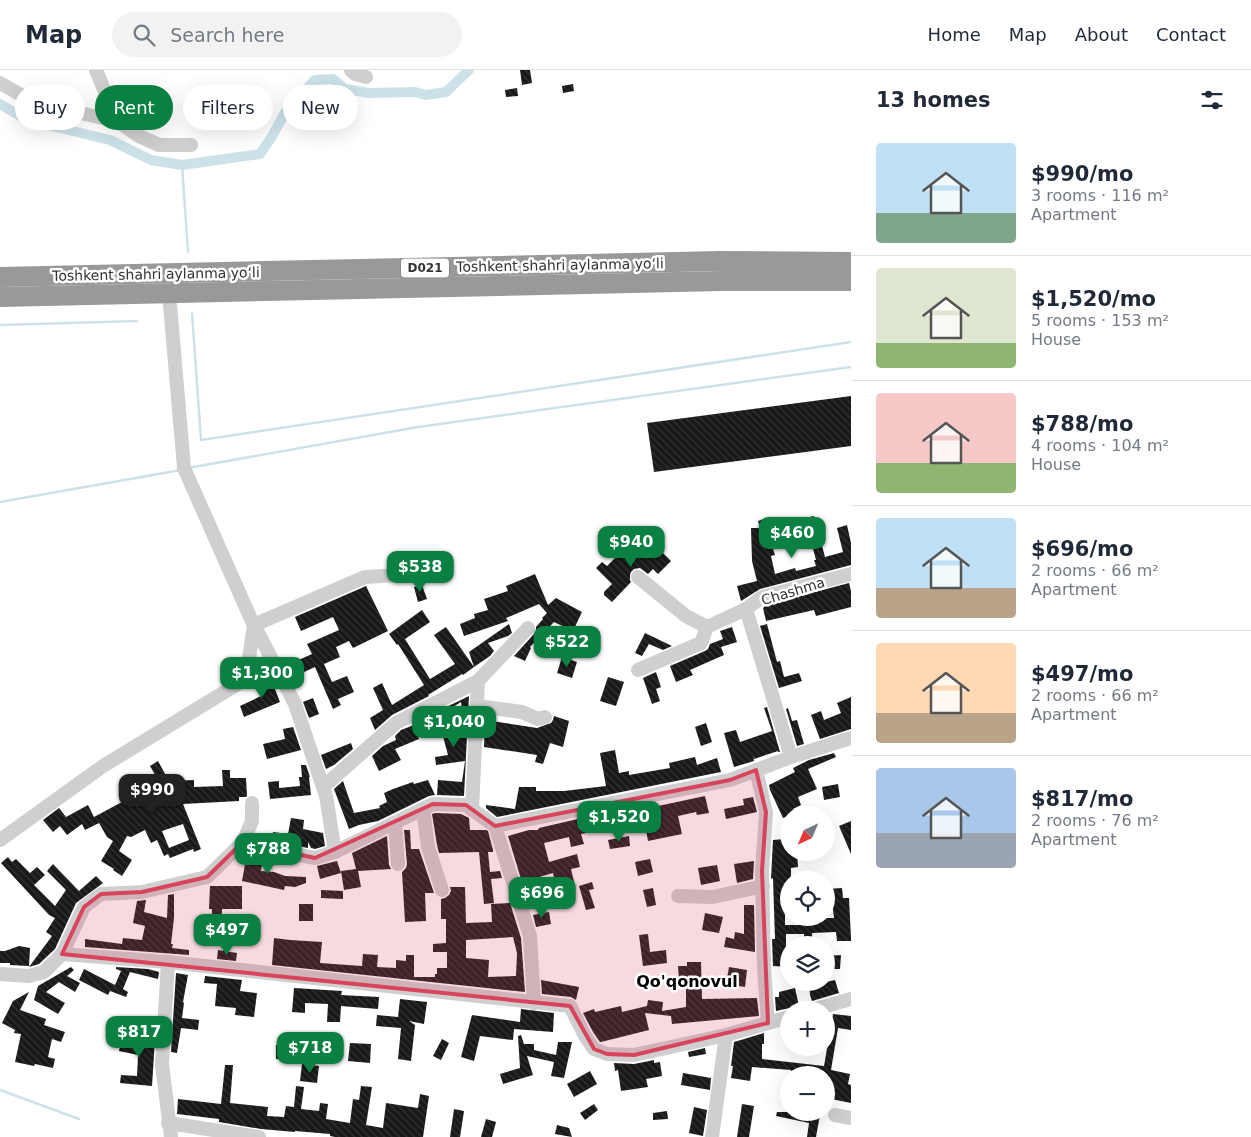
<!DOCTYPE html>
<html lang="en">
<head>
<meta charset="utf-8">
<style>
  body { margin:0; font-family:"DejaVu Sans",sans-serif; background:#f2f2f3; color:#1f2937; height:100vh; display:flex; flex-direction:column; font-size:19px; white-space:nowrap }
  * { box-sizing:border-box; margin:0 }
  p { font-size:16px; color:#747a83 }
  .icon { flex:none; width:28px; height:28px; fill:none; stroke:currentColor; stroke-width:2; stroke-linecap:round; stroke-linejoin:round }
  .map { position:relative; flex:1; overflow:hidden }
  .drawer { display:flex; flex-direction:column; background:#fff; width:400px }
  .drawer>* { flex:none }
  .guide { position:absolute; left:15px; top:15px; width:475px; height:45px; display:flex; gap:10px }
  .needle { width:32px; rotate:224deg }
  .buttons { position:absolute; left:780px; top:736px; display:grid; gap:10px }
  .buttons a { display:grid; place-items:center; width:55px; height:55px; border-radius:50%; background:#fff; box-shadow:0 5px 20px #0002; font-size:25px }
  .price { position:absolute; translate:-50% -42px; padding:0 11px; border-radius:10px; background:#0b8043; color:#fff; font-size:16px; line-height:32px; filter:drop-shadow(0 1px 2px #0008) }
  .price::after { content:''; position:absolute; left:50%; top:30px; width:15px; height:11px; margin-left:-8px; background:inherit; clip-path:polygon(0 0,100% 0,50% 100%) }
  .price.active { background:#222; color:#fff }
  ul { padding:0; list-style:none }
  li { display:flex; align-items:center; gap:15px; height:125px; padding:0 25px }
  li+li { border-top:1px solid #e0e1e3 }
  li span { display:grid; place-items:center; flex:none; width:140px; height:100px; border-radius:5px; color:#555 }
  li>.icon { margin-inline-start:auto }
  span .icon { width:60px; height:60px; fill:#fffc; stroke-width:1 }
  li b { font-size:21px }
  h2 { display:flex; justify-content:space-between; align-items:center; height:60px; padding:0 25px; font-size:21px }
  .tag { padding:0 18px; border-radius:22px; background:#fff; box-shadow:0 5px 20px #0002; font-size:18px; line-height:45px }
  .tag.active { background:#0b8043; color:#fff }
  header { display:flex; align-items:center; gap:30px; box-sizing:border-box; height:70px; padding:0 25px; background:#fff; border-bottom:1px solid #e0e1e3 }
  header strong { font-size:24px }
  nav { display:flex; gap:28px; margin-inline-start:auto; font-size:18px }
  .search { width:350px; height:45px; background:#f2f2f3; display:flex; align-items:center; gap:12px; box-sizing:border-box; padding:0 18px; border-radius:28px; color:#747a83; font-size:19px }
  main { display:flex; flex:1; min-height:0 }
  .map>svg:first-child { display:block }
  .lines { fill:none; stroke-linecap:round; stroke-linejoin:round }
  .stream { stroke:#cde1e9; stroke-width:2.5 }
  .canal { stroke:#cde1e9; stroke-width:10 }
  .building { fill:url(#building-back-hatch); fill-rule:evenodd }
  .minor { stroke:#cfcfcf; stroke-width:14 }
  .highway { stroke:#999; stroke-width:20 }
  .marked { fill:#d9445d; fill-opacity:0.2; stroke:#d9445d; stroke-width:4; stroke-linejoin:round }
  .labels { text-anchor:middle; stroke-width:5; stroke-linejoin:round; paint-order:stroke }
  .shield { fill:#fff; stroke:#707070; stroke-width:1 }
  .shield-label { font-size:12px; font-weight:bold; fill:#323232 }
  .street-label { font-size:14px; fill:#323232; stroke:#fff }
  .quarter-label { font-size:16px; font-weight:bold; fill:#000; stroke:#fff }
</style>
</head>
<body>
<header>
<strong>Map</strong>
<div class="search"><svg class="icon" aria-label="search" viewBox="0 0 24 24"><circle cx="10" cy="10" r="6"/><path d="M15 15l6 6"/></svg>Search here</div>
<nav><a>Home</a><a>Map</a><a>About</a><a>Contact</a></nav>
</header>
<main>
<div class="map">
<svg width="851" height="1067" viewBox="0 0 851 1067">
  <defs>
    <pattern id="building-back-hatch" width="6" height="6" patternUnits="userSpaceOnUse" patternTransform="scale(1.25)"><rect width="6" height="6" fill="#191919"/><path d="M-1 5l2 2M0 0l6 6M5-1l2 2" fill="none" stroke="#323232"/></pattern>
  </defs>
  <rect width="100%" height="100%" fill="#fff"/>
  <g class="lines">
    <g class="stream">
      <polyline points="182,95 188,182"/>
      <polyline points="192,243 201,370 851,272"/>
      <polyline points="0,255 137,251"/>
      <polyline points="188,398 418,357 851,297"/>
      <polyline points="0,432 181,400"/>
      <polyline points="0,1020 79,1049"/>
    </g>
    <polyline class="canal" points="0,34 27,50 110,70 151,90 182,95 260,84 271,68 286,41 315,10 333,9 345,19 369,23 415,22 426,25 446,22 469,0"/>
  </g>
  <g class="building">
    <polygon points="520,0 530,0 532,13 522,15"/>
    <polygon points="573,14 574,21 563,23 562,16"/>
    <polygon points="517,18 518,26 506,27 505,20"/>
    <polygon points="851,326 851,376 654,402 647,353"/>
    <polygon points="814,446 825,487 843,482 837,458 847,455 851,473 851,495 760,519 741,531 737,516 757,511 752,491 751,458 760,458 758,451 764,449 775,485 771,486 775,504 795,498 796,501 816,496 814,490 816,490 805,448"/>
    <polygon points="652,472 671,491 658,504 653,499 648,504 640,498 634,499 631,502 630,505 630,510 631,512 612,532 604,525 604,522 612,514 596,498 602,492 607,496 624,479 634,490"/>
    <polygon points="535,504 548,535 556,528 582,542 573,561 554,552 530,577 531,578 525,591 514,586 534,564 536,560 536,557 543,549 542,548 547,543 539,534 506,548 508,551 464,566 460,554 475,548 474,544 488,540 484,529 508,521 506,516"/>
    <polygon points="849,513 851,521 851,537 816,546 814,540 766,551 763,538 766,535"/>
    <polygon points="422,515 427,529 418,532 414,517"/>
    <polygon points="366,516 388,561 353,578 349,571 336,577 340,587 324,594 332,612 347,606 354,622 338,629 341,635 333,639 315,597 291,608 285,596 312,584 307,574 339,560 333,547 301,561 295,547"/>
    <polygon points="422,540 430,552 405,569 430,609 455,594 434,565 446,557 474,597 463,605 462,604 428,625 429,626 392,645 375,660 370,648 383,640 373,618 382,613 392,635 424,615 398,574 397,575 389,564"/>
    <polygon points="509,554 512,563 508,566 488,573 494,581 490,586 474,597 469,582"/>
    <polygon points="767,554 777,592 780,591 784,607 799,603 802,611 779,618 760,556"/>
    <polygon points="732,557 737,572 721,577 724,585 690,600 693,605 676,612 670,596 705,581 708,579 710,574 723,569 720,561"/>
    <polygon points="645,563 672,576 663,580 649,574 642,586 635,583"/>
    <polygon points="562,587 577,592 572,608 557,603"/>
    <polygon points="656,602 661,617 656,619 660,631 652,634 643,608"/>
    <polygon points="608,607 624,612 616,636 600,631"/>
    <polygon points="271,609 280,632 244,647 240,636 261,626 257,615"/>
    <polygon points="469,626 464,726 437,725 438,710 462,712 465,691 436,695 435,687 448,685 440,655 463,649 461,632 435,648 432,644"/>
    <polygon points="851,627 851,659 820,669 811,645 821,641 824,650 841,643 837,633"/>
    <polygon points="313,628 319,644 309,648 303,632"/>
    <polygon points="767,637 780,682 778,682 778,681 754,689 753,686 754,691 734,697 724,663 736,660 740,672 772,661 764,638"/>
    <polygon points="788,638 792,651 797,650 804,674 797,676 786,639"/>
    <polygon points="554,646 569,651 563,677 550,673 543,694 535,692 537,685 484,677 485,650 537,658 551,653 553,650"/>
    <polygon points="424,651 426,654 413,662 416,661 419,669 395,679 401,690 379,701 372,686 383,676 396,670 395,666 401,660"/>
    <polygon points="706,653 712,672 701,676 695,657"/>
    <polygon points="293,657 301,680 267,689 263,674 285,669 283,659"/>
    <polygon points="351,673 353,679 334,695 326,699 321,685"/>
    <polygon points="615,680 619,703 629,701 629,705 670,698 669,693 695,687 697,695 717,688 721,702 497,747 486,738 486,735 515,739 519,717 536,717 536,721 564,721 606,716 600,683"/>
    <polygon points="834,683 836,687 808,699 817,719 798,727 801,735 793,739 794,744 789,745 789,746 783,748 770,720 769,715 795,702 793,698 809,690"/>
    <path d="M158,691l11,20 25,-1v7l29,-1 -1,-16h8v8h16l1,18 -1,1h-7v4l-56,3 18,45 -7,3 -1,-3 -23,9 -2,-4 -4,2 -7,-16 -6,3 -6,-13 -14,7 -4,-1 -8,15 13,9 -10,16 -9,-6 1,-1 -13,-8 12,-20 -6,-4 -8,-14 -14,7 -3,-6 -15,11 -7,-9 -7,6 -10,-12 16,-12 7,9 22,-12 6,12 65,-35 -9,-16zM183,754l6,16 -20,8 -7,-17z"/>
    <polygon points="301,695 306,695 310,707 309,707 311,725 270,729 268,712 279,711 279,718 300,716 299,707 302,707"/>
    <polygon points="428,710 435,725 429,726 378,751 359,755 349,759 334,719 343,711 354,743 380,738 379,736 387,732 384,723 393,719 413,712 414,714"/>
    <polygon points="838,714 840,727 824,730 822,717"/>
    <polygon points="705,726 709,743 697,745 696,742 678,746 682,764 648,771 646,760 631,763 628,751 643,747 645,753 661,750 658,736"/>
    <polygon points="753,727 757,742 726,749 724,739 744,735 743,729"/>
    <polygon points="435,743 461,744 469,748 470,760 486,760 488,761 493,780 493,782 488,782 490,802 500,801 502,808 491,809 494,833 484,834 479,782 439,783 437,775 432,744"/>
    <polygon points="291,748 304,750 303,759 323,763 325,776 315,779 311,778 308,772 308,778 265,770 265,764 273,765 273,762 288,764"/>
    <polygon points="582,748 586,763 581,764 584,774 571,777 569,767 544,773 549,792 577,784 580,797 571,799 575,816 564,819 562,813 556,815 553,803 532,809 534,816 524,819 508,766 529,760 538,760 539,758"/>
    <polygon points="851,751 851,784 839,756"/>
    <polygon points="404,760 410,760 411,779 419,779 434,823 425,823 426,851 405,852 402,802 406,798 407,794"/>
    <polygon points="387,766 389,795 391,799 358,801 361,817 344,820 341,801 356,799 352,783"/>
    <polygon points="629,766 630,776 610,779 608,770"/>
    <polygon points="784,769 785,780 789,779 789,782 797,782 798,797 791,798 791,810 789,810 789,834 785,834 785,855 805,855 805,848 834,848 832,831 826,832 826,819 842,818 843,828 849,828 851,868 851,871 837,871 836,862 812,863 813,875 804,875 804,864 786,864 786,880 789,880 789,897 773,896 772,869 775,869 773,808 771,809 773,770"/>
    <polygon points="247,783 263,787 261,801 274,802 285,806 306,807 306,813 295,817 285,816 284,820 242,811"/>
    <polygon points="8,787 12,792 16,789 30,803 37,797 45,805 34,815 55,836 66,820 47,801 53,794 79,821 96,806 103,813 76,833 55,879 39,894 29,897 52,866 46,862 55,848 49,845 1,793"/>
    <polygon points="650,789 653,802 638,806 635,792"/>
    <polygon points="337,791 341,803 320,809 317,796"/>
    <polygon points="754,791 753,809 737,813 734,794"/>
    <polygon points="717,795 720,811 701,815 698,798"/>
    <polygon points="592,812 594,819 589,820 595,838 586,840 579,816"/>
    <polygon points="210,816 242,816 242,839 222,839 221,863 211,863 212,839 209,839"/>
    <path d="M450,817h15l1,36 26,-1 -1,-18 19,-1 11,35 4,54 -253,-27 2,-27 16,2 32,2 -2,21 42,3 1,-12 15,1 -1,12 19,1v-8l10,1v-6h8v22h21v-3h2v-6h10v-16h-14v-8l13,-1v-24h-5v-20l4,-1 4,-3 2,-4zM513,867l4,16 -1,23 -28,1 1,-17 -23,-2v-18z"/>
    <polygon points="653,818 656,835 647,837 643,820"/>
    <polygon points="321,820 343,821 343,829 321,828"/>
    <polygon points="174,824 174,848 171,874 173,874 172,878 189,880 189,885 85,877 85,869 122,874 123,868 142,870 145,856 133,853 137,831 146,830 144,842 167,848 168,825"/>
    <rect x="299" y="834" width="14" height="17"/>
    <polygon points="744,835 754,835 755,882 724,877 726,867 734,869 735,862 744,864"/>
    <polygon points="549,842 551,854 536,857 533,845"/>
    <polygon points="705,843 723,847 719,863 702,860"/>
    <polygon points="648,864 650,882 666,880 667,893 643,896 639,865"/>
    <polygon points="19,876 30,878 29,896 10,895 10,893 0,893 0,881 5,881"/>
    <polygon points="218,880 237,883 236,891 217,889"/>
    <polygon points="841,885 840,899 826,899 826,886"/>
    <polygon points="687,892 701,892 702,929 757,928 759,946 672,954 671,946 645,943 649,960 601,972 600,972 593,962 583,943 594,939 595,942 621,936 622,942 647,936 648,930 663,932 662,941 686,937 686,910 679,910 678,896 687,896"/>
    <polygon points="71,897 74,900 67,906 80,913 75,922 59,912 46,922 65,933 58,944 34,930 38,916"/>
    <polygon points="116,897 148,899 159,902 158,909 130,902 123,919 128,922 126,927 110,921 108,925 79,910 84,899 115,915 121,901 116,899"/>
    <polygon points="729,897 747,900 745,917 726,914"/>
    <polygon points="176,903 188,905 183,932 184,933 182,948 199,950 198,960 181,958 177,983 171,982"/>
    <polygon points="205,906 242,910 240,921 257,923 254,947 235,945 236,938 215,936 217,914 204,913"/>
    <polygon points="541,910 579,917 576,930 571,927 542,924"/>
    <polygon points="835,910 839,923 812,931 810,925 809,912 826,912"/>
    <polygon points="294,918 342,921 341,925 379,927 378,939 341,936 340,952 327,952 328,934 305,933 305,943 292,942"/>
    <polygon points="795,918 799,936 776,941 775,927 779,927 779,922"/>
    <polygon points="29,922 20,940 46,949 44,955 65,962 61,972 52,969 48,987 55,989 53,998 35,994 34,996 15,992 21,964 14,963 15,960 2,953 13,931"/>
    <polygon points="400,929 427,932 424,954 409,951 415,955 411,991 398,989 401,958 376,956 377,945 398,947"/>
    <polygon points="521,939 554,943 553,962 514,959 513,970 480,966 474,991 461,987 472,945 520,952"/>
    <polygon points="833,944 851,946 851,960 838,958 831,1000 850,1004 848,1014 851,1015 851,1033 826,1028 826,1005 791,1005 791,1000 752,997 750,1011 731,1008 733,996 731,996 734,972 764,963 764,974 762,974 762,989 824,996"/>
    <polygon points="123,962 155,969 152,1016 120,1013 121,1005 137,1006 138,985 119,981"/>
    <polygon points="521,965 524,974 534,974 534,980 556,985 558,972 572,972 564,1008 551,1006 554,992 527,986 533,1005 503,1014 500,1004 520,998 518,966"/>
    <polygon points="442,969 449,973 441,990 433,986"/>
    <polygon points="350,973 371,974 370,993 348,991"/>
    <rect x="276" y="975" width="26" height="14"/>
    <polygon points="705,978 706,984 689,987 688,982"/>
    <polygon points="654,990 654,993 660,992 662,1006 646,1009 648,1017 621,1021 618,1000 615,1001 614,993 634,994"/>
    <polygon points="302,994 319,996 317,1013 300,1011"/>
    <polygon points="225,995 233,995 230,1033 268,1037 267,1046 284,1047 286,1036 294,1037 296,1016 304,1017 301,1039 319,1041 320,1033 328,1034 326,1049 350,1053 353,1029 359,1030 361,1016 372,1017 366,1055 383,1058 386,1033 418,1038 420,1024 429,1026 423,1067 335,1067 330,1066 330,1064 295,1061 295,1062 261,1059 219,1052 219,1049 177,1044 178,1029 221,1034"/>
    <polygon points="590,1001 597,1014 574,1027 567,1014"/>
    <polygon points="683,1003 711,1008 710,1020 681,1015"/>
    <polygon points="594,1034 598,1040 585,1050 580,1043"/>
    <polygon points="742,1034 754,1036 749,1067 737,1067"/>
    <polygon points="694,1037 707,1040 703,1066 689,1063"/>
    <polygon points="454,1039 464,1041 460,1067 450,1067"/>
    <polygon points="667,1041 668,1049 653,1050 653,1043"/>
    <polygon points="777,1042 805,1042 820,1045 816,1067 807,1067 809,1053 776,1046"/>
    <polygon points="486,1049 496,1052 492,1067 481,1067"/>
    <polygon points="557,1055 569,1058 572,1067 555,1064"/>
  </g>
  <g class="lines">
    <g class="minor">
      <polyline points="96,0 117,51"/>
      <polyline points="351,0 355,4 366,7"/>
      <polyline points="0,13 30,30 71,41 117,51 139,66 159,75 191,75"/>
      <polyline points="169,223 184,398 250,547 295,634 326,726 335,782"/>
      <polyline points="638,507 686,546 707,557 746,539 762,527 851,504"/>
      <polyline points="746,539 791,687"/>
      <polyline points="638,600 701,573 707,557"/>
      <polyline points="478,636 522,642 538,649 545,647"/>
      <polyline points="756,700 766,742 762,801 764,899 768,953"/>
      <polyline points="323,717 396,653 478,611"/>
      <polyline points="423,739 428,777 442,820"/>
      <polyline points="472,740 478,611 528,558"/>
      <polyline points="395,753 398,794"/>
      <polyline points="495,756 730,710 791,687 851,668"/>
      <polyline points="0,770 103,696 246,609 254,555 365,507 416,504"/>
      <polyline points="243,772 252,751 252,733"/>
      <polyline points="678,826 713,827 763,816"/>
      <polyline points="62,884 168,892 570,936 585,966 594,979 607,984 634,985 726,965 789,947"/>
      <polyline points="168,892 162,994 171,1067"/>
      <polyline points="0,904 29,906 44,902 62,884 84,837 101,824 142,822 207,807 243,772 257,777 315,788 335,782 433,734 466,735 495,756 530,866 534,933"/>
      <polyline points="812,940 851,929"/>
      <polyline points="835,1045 851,1048"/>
      <polyline points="168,1053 259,1067"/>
      <polyline points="712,1067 726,965"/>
    </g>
    <g class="highway">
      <polyline points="0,207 720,191 851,192"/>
      <polyline points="0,227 722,211 851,211"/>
    </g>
  </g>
  <path class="marked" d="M756,700l10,42 -4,59 6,152 -134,32 -27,-1 -13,-5 -24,-43 -508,-52 22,-47 17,-13 41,-2 65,-15 36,-35 72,16 118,-54 33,1 29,21 235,-46z"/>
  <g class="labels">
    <rect class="shield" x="401" y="188.5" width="48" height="19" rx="4"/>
    <g class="shield-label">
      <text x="425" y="202">D021</text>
    </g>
    <g class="street-label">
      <text transform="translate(560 195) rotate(-1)" y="5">Toshkent shahri aylanma yoʻli</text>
      <text transform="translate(156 204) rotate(-1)" y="5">Toshkent shahri aylanma yoʻli</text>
      <text transform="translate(793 521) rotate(-17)" y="5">Chashma</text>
    </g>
    <g class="quarter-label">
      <text x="687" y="917">Qo'qonovul</text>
    </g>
  </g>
</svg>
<div class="buttons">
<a><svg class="needle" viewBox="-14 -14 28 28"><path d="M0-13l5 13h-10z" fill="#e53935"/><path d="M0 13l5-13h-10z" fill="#747a83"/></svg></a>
<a><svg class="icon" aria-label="locate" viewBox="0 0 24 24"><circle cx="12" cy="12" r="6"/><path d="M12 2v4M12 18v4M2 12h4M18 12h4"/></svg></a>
<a><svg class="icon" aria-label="layers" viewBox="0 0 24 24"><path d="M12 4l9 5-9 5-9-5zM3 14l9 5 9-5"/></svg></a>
<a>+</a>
<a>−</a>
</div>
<b class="price" style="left:792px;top:489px">$460</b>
<b class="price" style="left:631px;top:498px">$940</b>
<b class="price" style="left:420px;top:523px">$538</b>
<b class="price" style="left:567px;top:598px">$522</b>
<b class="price" style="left:262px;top:629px">$1,300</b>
<b class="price" style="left:454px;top:678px">$1,040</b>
<b class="price active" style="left:152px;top:746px">$990</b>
<b class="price" style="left:619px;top:773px">$1,520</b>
<b class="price" style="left:268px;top:805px">$788</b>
<b class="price" style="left:542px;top:849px">$696</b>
<b class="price" style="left:227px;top:886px">$497</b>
<b class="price" style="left:139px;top:988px">$817</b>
<b class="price" style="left:310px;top:1004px">$718</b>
<div class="guide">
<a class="tag">Buy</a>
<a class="tag active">Rent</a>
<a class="tag">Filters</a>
<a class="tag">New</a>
</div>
</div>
<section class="drawer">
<h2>13 homes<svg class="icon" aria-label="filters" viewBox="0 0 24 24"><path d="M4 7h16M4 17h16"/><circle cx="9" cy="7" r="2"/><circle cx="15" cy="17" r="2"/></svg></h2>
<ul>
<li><span style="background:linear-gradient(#bfe0f5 70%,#7fa58c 0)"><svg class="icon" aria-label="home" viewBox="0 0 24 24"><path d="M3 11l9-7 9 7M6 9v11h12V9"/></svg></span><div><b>$990/mo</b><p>3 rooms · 116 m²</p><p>Apartment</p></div></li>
<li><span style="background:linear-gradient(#dfe7d0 75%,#8fb573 0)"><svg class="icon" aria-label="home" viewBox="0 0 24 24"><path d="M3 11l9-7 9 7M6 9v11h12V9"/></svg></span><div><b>$1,520/mo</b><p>5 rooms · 153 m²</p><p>House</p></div></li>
<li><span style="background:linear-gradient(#f6c9c9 70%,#8fb573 0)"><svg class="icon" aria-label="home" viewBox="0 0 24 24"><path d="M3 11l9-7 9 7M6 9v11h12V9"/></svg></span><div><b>$788/mo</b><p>4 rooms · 104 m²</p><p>House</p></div></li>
<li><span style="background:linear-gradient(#bfe0f5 70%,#b9a48a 0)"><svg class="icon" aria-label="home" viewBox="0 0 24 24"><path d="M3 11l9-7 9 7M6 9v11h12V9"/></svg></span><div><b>$696/mo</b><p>2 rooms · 66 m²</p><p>Apartment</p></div></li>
<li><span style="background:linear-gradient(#ffd9b3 70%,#b9a48a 0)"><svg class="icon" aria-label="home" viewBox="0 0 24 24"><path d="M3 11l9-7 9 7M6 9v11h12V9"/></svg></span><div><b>$497/mo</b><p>2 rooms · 66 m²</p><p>Apartment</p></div></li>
<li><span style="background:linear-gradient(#a9c7e8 65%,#9aa5b1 0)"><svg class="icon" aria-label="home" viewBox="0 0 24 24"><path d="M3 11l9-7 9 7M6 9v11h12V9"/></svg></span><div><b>$817/mo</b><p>2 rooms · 76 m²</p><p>Apartment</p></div></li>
</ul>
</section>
</main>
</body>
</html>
